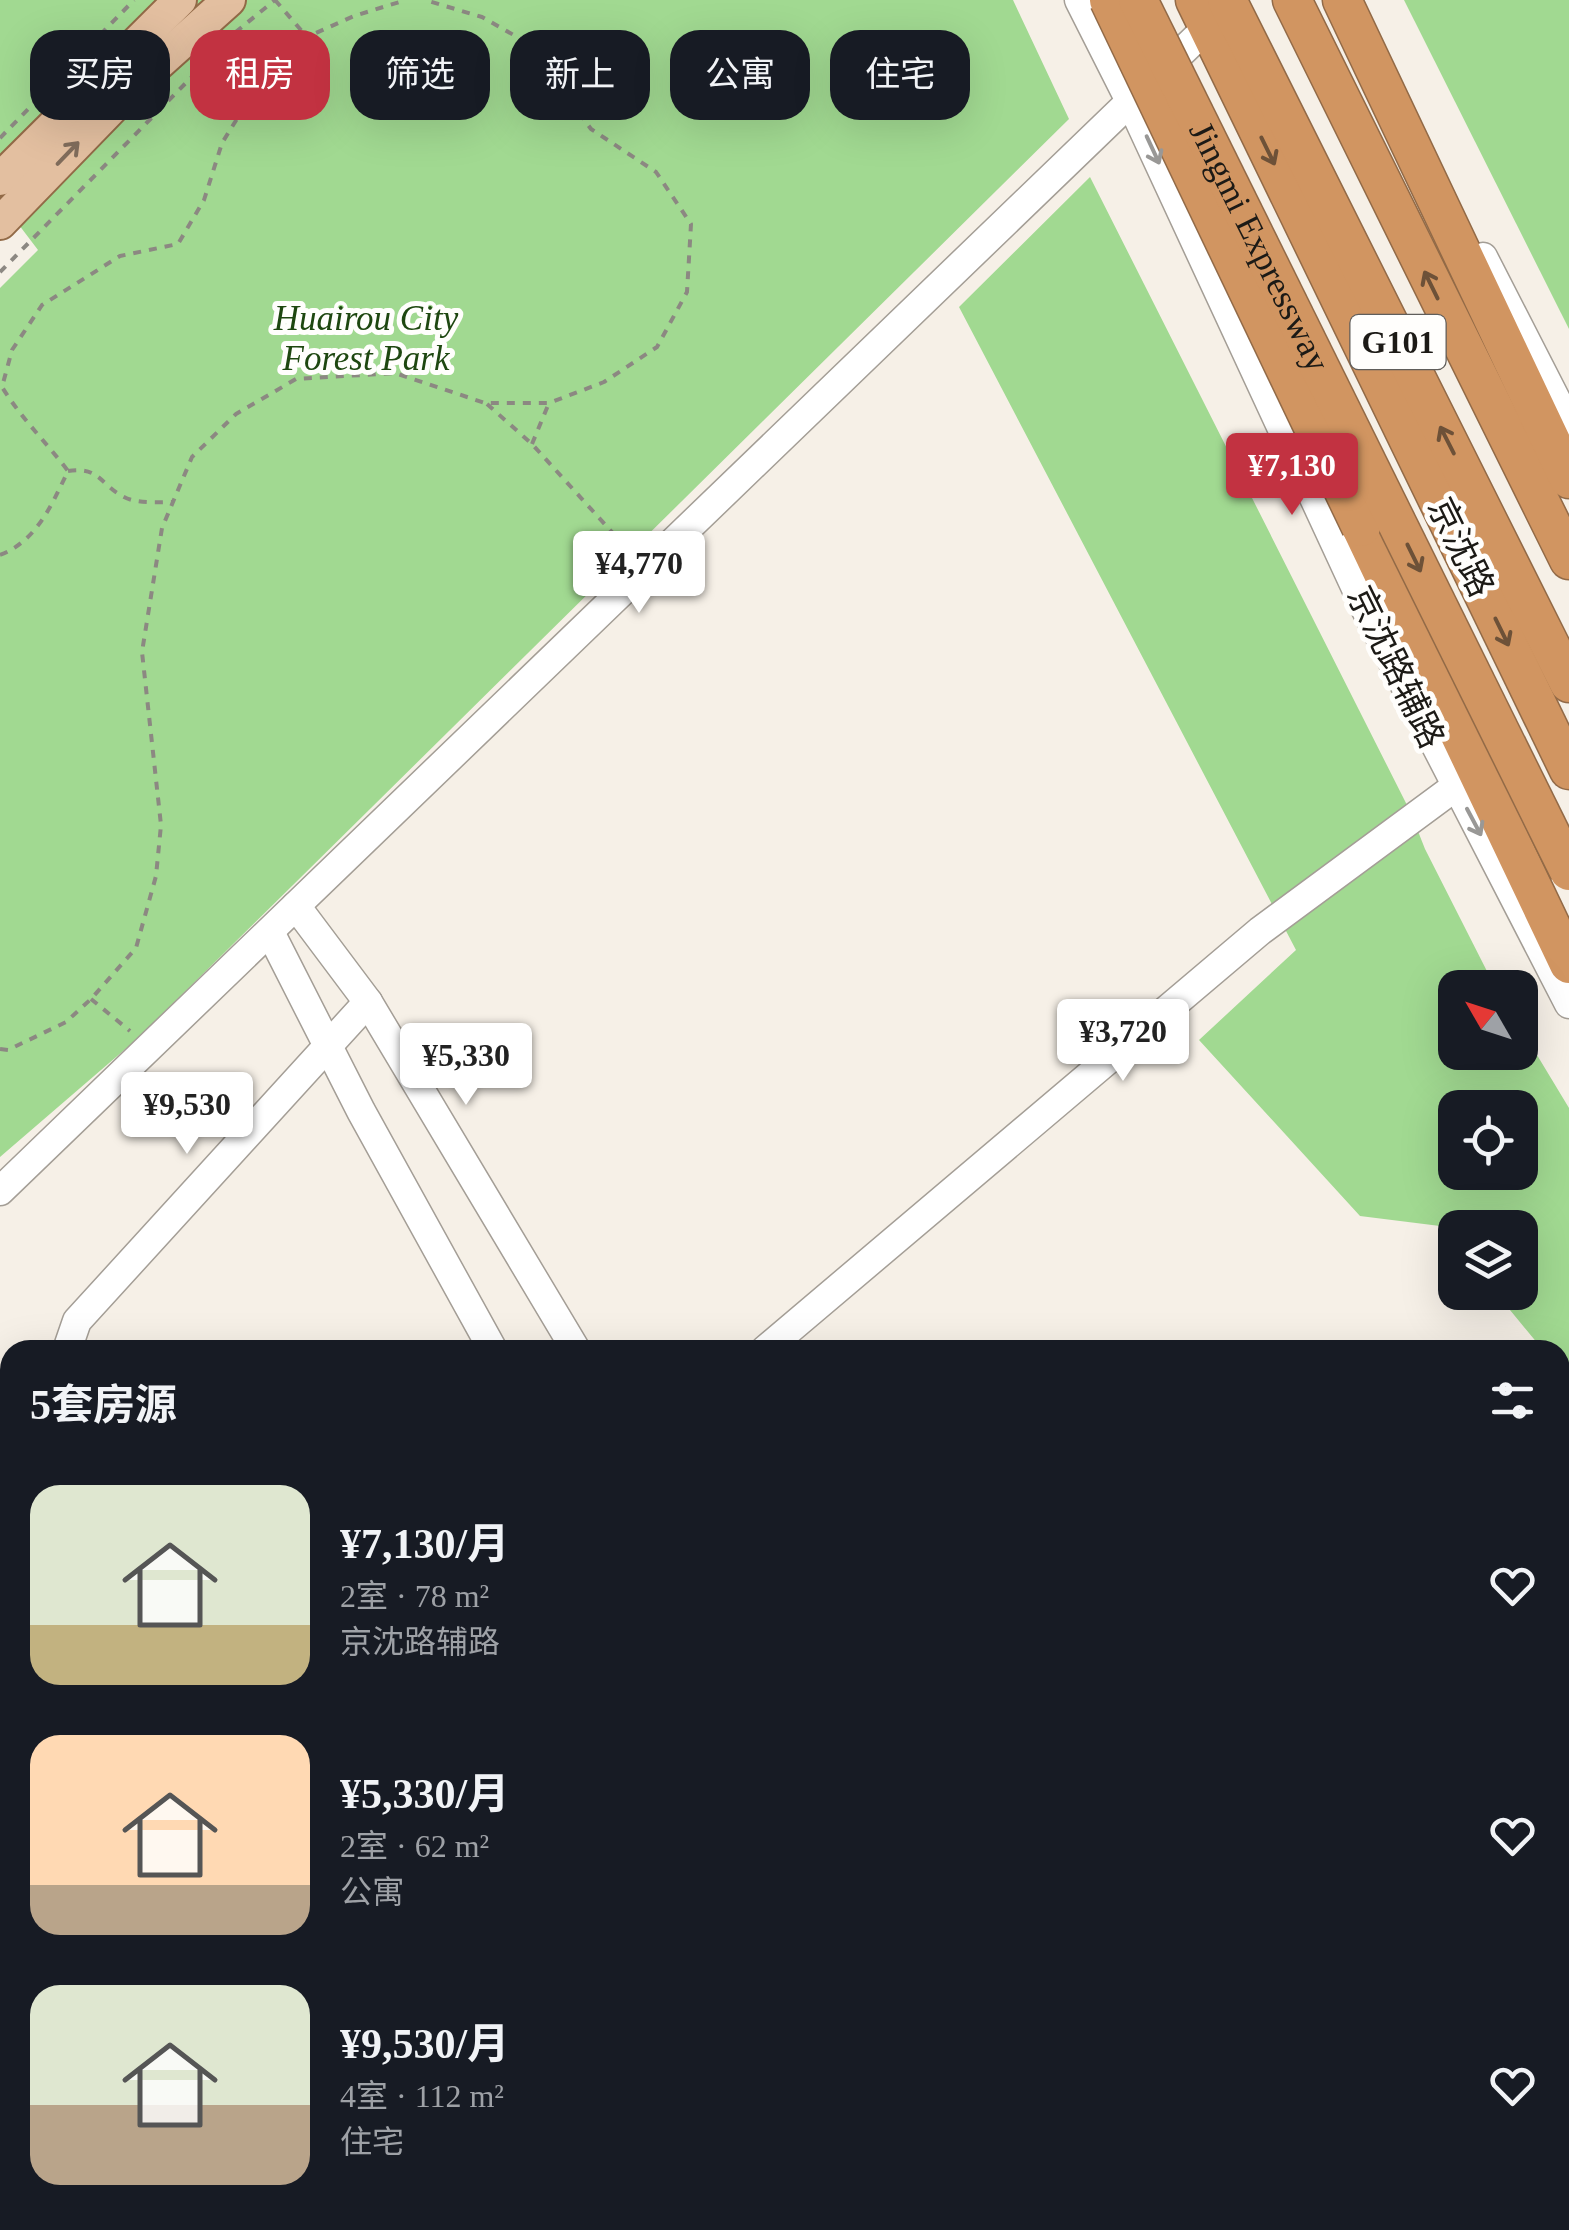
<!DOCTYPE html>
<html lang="zh">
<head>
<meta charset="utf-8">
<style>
  body { margin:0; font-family:"Times New Roman","Noto Sans SC",serif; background:#242831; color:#f1f3f6; height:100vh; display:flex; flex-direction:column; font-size:38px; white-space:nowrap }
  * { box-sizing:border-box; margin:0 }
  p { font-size:32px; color:#9ea1a6 }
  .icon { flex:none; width:55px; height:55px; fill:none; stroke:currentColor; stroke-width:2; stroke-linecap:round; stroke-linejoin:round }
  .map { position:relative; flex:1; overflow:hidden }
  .details { position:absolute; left:0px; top:1340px; width:1570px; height:890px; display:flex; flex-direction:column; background:#171b24; border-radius:30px 30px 0 0; box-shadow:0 10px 40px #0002 }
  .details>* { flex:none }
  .hud { position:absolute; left:30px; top:30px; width:1000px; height:90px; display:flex; gap:20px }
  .needle { width:65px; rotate:309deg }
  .controls { position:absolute; left:1438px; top:970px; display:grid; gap:20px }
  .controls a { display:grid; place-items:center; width:100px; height:100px; border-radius:20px; background:#171b24; box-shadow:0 10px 40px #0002; font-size:50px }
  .price { position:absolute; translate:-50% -85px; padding:0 22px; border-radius:10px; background:#fff; color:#222; font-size:32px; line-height:65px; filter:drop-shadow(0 2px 5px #0008) }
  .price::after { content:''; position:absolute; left:50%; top:60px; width:30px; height:22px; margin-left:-15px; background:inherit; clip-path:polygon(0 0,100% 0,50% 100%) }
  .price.active { background:#c23241; color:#fff }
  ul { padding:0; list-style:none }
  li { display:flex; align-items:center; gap:30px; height:250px; padding:0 30px }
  li span { display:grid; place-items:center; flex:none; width:280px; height:200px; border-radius:30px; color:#555 }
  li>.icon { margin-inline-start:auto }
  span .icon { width:120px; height:120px; fill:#fffc; stroke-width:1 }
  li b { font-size:42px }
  h2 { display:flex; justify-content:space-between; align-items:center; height:120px; padding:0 30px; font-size:42px }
  .pill { padding:0 35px; border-radius:30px; background:#171b24; box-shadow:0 10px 40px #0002; font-size:35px; line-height:90px }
  .pill.active { background:#c23241; color:#fff }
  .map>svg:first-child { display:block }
  .green { fill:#a1d991; fill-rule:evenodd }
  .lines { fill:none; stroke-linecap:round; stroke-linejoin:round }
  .minor-casing { stroke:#a49e96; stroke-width:31 }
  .major-casing { stroke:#926a47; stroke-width:36 }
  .highway-casing { stroke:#926a47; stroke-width:41 }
  .path { stroke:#8c8882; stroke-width:4; stroke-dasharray:8 8; stroke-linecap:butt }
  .minor { stroke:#fff; stroke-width:28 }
  .major { stroke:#e3bfa0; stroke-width:32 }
  .highway { stroke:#d19561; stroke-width:38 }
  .highway-bridge-casing { stroke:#926a47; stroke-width:41; stroke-linecap:butt }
  .highway-bridge { stroke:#d19561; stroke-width:38 }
  .oneway { stroke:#999896 }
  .oneway2 { stroke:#6d5138 }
  .oneway3 { stroke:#806c5b }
  .labels { text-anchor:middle; stroke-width:10; stroke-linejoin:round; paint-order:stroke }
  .shield { fill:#fffefc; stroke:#605e5b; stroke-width:2.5 }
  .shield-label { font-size:32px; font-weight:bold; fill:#1c1a16 }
  .street-label { font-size:35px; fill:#1c1a16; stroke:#fffefc }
  .park-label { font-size:35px; font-style:italic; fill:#1e4710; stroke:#fffefc }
</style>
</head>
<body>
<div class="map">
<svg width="1569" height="2230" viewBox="0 0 1569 2230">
  <rect width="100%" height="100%" fill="#f6f0e7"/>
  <g class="green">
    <polygon points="0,0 1013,0 1069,119 137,1039 0,1157 0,288 38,250 0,200"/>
    <polygon points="1404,0 1569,0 1569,329"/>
    <path d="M1090,177l320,634 15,38 70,138 -40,1v64h65v-25l49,81v273l-9,-11v-20h-17l-47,-57 24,-1v-64h-65v15l-15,-17 -80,-10 -161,-176 97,-90 -337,-643zM1455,1108h65v64h-65z"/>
    <polygon points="1569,1494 1569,2190 1560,2187 1560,1503"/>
    <polygon points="0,1625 10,1630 10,1930 0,1938"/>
  </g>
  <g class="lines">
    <defs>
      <g id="minor">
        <polyline points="1079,0 1131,103 1366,610 1569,1004"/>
        <polyline points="1483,257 1569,425"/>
        <polyline points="296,906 368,1002 576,1350"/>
        <polyline points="270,932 361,1111 493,1350"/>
        <polyline points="0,1191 1219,16"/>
        <polyline points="67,1350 77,1321 368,1002"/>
        <polyline points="765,1350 1260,931 1455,787"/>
        <polyline points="1560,1459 1569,1450"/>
        <polyline points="0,1484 10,1488"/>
        <polyline points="0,1964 10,1963"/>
        <polyline points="529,2230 541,2220"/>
      </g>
      <g id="major">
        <polyline points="0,179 180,0"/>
        <polyline points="0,223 131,88 229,0"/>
        <polyline points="0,1545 10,1549"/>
        <polyline points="0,1574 10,1578"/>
        <polyline points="1474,2220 1498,2230"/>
        <polyline points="1528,2220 1553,2230"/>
      </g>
      <g id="highway">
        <polyline points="1195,0 1569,770"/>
        <polyline points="1227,0 1569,683"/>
        <polyline points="1292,0 1569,560"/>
        <polyline points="1342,0 1569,479"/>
        <polyline points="1361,527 1569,964"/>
      </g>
    </defs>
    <use href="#minor" class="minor-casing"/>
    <use href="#major" class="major-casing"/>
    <use href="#highway" class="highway-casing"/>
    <g class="path">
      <polyline points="275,0 307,37"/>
      <polyline points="237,31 266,72"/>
      <polyline points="0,138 134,0"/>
      <polyline points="0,272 237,31 275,0"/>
      <polyline points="487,404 532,444 630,552"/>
      <polyline points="532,444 549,403"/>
      <path d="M68,471c32,-5 32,14 56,26 13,7 34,5 49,5"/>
      <path d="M0,555c37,-14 52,-51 68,-84 -22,-29 -47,-53 -66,-84l10,-37 30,-45 78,-49 58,-12 26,-44 18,-57 44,-71 41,-35 47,-21 52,-16"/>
      <polyline points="91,999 130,1031"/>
      <polyline points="0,1049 8,1050 66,1022 91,999 136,948 156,876 161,825 142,652 162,528 192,457 236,414 296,379 395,373 485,403 549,403 604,382 657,347 687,292 691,224 656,172 591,129 526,42 482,17 425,0"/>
      <polyline points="1560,1692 1569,1708"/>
      <polyline points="1560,2074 1569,2097"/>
      <polyline points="1560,2087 1569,2079"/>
      <polyline points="1405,2220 1427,2230"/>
    </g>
    <use href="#minor" class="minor"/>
    <use href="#major" class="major"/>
    <use href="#highway" class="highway"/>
    <defs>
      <g id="highway-bridge">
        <polyline points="1109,0 1361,527"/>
        <path id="s1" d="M1138,0l431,871"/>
      </g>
    </defs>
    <use href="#highway-bridge" class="highway-bridge-casing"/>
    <use href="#highway-bridge" class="highway-bridge"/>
  </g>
  <defs><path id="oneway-shaft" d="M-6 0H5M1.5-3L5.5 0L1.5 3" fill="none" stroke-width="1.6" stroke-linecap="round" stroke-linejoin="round" transform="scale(2.5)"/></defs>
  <g class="oneway">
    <use href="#oneway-shaft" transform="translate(1153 150) rotate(65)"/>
    <use href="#oneway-shaft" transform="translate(1474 822) rotate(62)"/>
  </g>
  <g class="oneway2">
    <use href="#oneway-shaft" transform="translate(1268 151) rotate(64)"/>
    <use href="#oneway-shaft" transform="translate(1431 285) rotate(-116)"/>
    <use href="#oneway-shaft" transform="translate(1447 440) rotate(-117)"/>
    <use href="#oneway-shaft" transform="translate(1414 558) rotate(64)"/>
    <use href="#oneway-shaft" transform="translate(1502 632) rotate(64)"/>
  </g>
  <use class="oneway3" href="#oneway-shaft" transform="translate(68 153) rotate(-46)"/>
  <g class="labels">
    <rect class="shield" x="1350.5" y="315" width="95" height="54" rx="8"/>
    <g class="shield-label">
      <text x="1398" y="353">G101</text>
    </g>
    <g class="street-label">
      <text dy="12" stroke="none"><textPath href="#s1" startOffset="275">Jingmi Expressway</textPath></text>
      <text transform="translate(1461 547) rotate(64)" y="12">京沈路</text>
      <text transform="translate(1396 667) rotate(64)" y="12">京沈路辅路</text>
    </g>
    <g class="park-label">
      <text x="366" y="330">Huairou City<tspan x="366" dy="40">Forest Park</tspan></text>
    </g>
  </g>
</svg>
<div class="controls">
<a><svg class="needle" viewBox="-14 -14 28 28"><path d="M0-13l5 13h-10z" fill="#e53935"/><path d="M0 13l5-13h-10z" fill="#9ea1a6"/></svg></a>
<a><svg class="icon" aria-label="locate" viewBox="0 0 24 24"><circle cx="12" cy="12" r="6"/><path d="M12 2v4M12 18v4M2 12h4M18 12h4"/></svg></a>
<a><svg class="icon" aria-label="layers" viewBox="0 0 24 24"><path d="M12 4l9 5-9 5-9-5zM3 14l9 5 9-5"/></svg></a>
</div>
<b class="price active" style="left:1292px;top:518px">¥7,130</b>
<b class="price" style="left:639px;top:616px">¥4,770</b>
<b class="price" style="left:1123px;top:1084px">¥3,720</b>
<b class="price" style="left:466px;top:1108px">¥5,330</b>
<b class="price" style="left:187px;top:1157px">¥9,530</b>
<div class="hud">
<a class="pill">买房</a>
<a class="pill active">租房</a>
<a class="pill">筛选</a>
<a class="pill">新上</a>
<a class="pill">公寓</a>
<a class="pill">住宅</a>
</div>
<section class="details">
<h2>5套房源<svg class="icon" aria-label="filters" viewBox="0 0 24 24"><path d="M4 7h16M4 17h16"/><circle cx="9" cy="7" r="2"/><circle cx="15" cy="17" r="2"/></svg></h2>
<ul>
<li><span style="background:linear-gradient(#dfe7d0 70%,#c2b280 0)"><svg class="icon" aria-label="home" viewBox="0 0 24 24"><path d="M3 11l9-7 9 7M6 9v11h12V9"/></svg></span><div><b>¥7,130/月</b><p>2室 · 78 m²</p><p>京沈路辅路</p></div><svg class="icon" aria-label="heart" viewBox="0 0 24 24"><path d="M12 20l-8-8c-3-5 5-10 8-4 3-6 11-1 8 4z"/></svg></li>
<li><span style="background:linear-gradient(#ffd9b3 75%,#b9a48a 0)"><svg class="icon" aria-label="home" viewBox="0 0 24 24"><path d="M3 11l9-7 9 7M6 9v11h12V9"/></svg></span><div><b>¥5,330/月</b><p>2室 · 62 m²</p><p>公寓</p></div><svg class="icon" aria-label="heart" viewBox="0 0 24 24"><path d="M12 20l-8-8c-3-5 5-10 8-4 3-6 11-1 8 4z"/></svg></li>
<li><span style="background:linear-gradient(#dfe7d0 60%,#b9a48a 0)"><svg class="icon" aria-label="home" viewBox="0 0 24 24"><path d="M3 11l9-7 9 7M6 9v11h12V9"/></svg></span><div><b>¥9,530/月</b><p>4室 · 112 m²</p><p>住宅</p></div><svg class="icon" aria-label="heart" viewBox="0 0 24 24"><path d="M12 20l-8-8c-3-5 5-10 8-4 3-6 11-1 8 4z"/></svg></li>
</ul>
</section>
</div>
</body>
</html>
